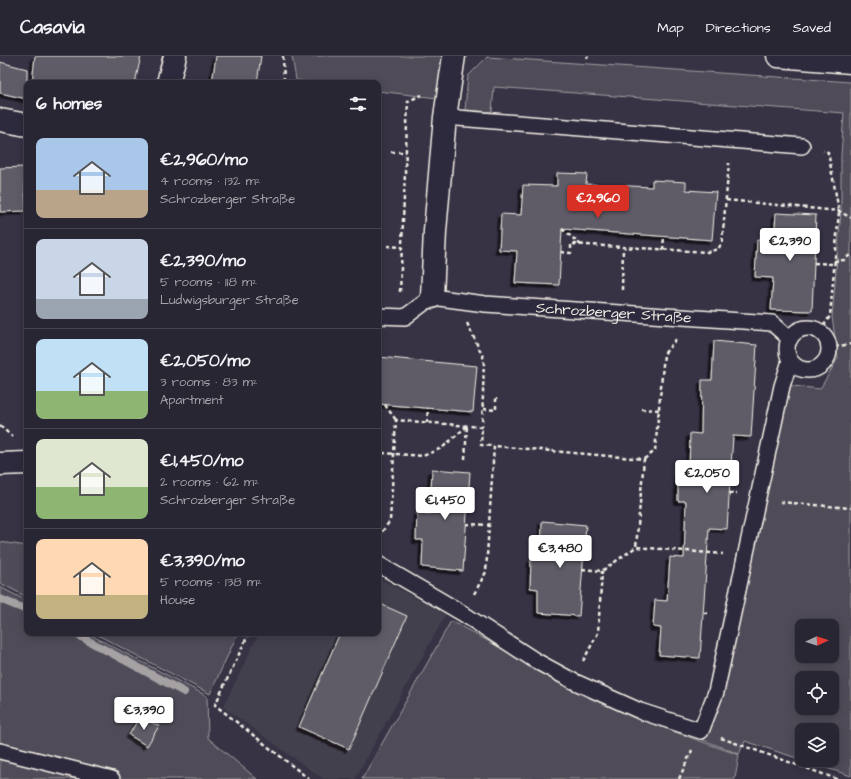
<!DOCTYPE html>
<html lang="en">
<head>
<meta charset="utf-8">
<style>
  body { margin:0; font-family:"Architects Daughter",sans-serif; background:#312e3b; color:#f1f3f6; height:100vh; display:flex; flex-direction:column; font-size:15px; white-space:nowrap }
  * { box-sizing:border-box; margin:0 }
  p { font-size:13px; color:#a5a5ac }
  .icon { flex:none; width:22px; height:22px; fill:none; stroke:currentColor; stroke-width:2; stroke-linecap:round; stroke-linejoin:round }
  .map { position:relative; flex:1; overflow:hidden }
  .side { position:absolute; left:24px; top:24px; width:357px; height:556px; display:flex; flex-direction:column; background:#292633; border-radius:8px; box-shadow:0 2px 10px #0003,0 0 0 1px #45434e }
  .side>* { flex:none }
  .needle { width:26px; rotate:87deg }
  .controls { position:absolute; left:795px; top:563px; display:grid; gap:8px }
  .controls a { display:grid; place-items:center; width:44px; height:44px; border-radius:8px; background:#292633; box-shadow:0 2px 10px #0003,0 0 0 1px #45434e; font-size:20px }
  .price { position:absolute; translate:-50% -34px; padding:0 9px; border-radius:4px; background:#fff; color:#222; font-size:13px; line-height:26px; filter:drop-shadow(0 1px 2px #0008) }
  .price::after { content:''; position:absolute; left:50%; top:24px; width:12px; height:9px; margin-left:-6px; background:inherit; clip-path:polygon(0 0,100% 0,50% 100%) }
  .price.on { background:#d93025; color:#fff }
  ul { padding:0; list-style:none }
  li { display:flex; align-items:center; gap:12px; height:100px; padding:0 12px }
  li+li { border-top:1px solid #45434e }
  li span { display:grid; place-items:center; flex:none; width:112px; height:80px; border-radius:8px; color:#555 }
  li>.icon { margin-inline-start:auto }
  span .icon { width:48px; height:48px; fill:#fffc; stroke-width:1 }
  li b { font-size:17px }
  h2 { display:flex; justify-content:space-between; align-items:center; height:48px; padding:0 12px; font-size:17px }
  header { display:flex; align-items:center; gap:24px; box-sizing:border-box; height:56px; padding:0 20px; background:#292633; border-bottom:1px solid #45434e }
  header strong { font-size:19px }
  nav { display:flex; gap:22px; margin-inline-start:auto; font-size:14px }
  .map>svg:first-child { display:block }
  .built { fill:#433f4e }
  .green { fill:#504b59; stroke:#a29ea0; fill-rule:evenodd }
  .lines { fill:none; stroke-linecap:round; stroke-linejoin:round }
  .stream { stroke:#a6a2a4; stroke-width:8 }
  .building { fill:#5f5c67; stroke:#f4f1e8; filter:url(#shadow) }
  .lane-casing { stroke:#f4f1e8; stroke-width:18 }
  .street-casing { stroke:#f4f1e8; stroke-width:25 }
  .secondary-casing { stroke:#f4f1e8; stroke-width:25 }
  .path { stroke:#f4f1e8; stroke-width:2.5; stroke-dasharray:4 3; stroke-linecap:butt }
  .lane { stroke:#2f2a3d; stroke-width:15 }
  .street { stroke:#2f2a3d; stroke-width:22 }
  .secondary { stroke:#2f2a3d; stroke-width:22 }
  .labels { text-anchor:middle; stroke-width:3.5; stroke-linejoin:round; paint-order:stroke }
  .street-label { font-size:15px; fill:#f4f1e8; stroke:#2f2a3d }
</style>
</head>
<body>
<header>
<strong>Casavia</strong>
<nav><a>Map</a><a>Directions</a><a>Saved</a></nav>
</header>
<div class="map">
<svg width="851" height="723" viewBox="0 0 851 723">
  <defs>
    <filter id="shadow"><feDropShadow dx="-3.5" dy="3.5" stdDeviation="0" flood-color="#0009"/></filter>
  </defs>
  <rect width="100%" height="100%" fill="#373244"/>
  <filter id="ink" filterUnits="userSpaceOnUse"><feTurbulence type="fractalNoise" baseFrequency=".025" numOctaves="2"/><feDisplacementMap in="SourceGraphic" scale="8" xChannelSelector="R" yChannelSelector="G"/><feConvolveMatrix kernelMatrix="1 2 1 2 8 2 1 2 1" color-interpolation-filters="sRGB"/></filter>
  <g filter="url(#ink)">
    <polygon class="built" points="378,522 446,558 355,723 323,723 223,651 259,577 378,577"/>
    <g class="green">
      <polygon points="292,0 442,0 437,42 378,35 378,27 316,27 296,24"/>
      <path d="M487,1l364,25v694l-106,-35 -6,13 -46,-18 17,-46 66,-306 44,5 18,-31 -6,-41 9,-106v-56l3,-42 -350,-26 -2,25 -27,-2 3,-34zM802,570h30v30h-30zM802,622h30v30h-30zM802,674h30v30h-30z"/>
      <polygon points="0,486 27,490 27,541 0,527"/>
      <polygon points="0,531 27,545 27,577 87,577 207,640 208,682 257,723 0,723"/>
      <polygon points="451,565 593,642 675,676 739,699 735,723 362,723"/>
      <polygon points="94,577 238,577 210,638"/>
    </g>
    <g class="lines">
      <g class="stream">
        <polyline points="0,543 27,554"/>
        <polyline points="74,577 184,636"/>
      </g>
    </g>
    <g class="building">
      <polygon points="35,0 141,0 135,27 32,27"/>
      <polygon points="216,0 261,0 257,27 212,27"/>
      <polygon points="0,6 27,13 27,43 0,37"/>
      <polygon points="24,111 26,155 0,156 0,112"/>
      <polygon points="557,117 587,118 586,128 652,131 652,124 686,126 686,134 716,136 712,184 562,173 559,229 515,227 517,195 499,194 501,158 521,159 523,129 557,130"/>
      <polygon points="776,157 816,159 812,255 771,254 773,222 755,221 757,184 774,185"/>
      <polygon points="714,285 757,289 751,381 733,380 727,473 709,472 700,602 659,599 661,572 653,571 655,544 667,545 670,501 684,502 686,445 678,445 678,416 689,416 690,377 701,378 702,324 712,324"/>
      <polygon points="378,301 477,310 473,356 378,348"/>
      <polygon points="432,413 470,416 463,515 422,511 423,484 416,484 417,456 430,458"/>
      <polygon points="542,465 586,469 579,560 538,557 538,533 530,532 531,503 541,503"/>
      <polygon points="378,547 407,560 349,693 299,671 340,577 378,577"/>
      <polygon points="140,660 159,670 147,690 129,679"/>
    </g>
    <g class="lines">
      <defs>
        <g id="lane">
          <polyline points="445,61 802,90"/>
          <path id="s1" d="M378,260l27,1 27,-20 53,7 287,19 18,16"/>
          <circle cx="808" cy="293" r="21"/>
          <polyline points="378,508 462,557 536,605 573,625 640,655 701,675 716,636 782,330 790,305"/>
          <polyline points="0,695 112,723"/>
        </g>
        <g id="street">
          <polyline points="168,27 175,0"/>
          <polyline points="0,64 27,69"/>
          <polyline points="432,241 435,175 445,61 454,0"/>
          <polyline points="0,408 27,407"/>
        </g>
        <polyline id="secondary" points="778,0 851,6"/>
      </defs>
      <use href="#lane" class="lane-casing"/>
      <use href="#street" class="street-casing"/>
      <use href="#secondary" class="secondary-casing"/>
      <g class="path">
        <polyline points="283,0 284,27"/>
        <polyline points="587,2 588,0"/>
        <polyline points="391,96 406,96"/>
        <polyline points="726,144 839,155 851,162"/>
        <polyline points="562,173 581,189"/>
        <polyline points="387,190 401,191"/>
        <polyline points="663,194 664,180"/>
        <polyline points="561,196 571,197 571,188 708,196 718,193 722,187 729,107"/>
        <polyline points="834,205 844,204 851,198"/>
        <polyline points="814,207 834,208"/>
        <polyline points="622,234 623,191"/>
        <polyline points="400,236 408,45 422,39"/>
        <polyline points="467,267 484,303 482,371"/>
        <polyline points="820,276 830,260 839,155 828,96 823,95"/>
        <polyline points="828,292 851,288"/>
        <polyline points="385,349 396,364"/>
        <polyline points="483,353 496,354 496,341"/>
        <polyline points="641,353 659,354"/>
        <polyline points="427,367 428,352"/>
        <polyline points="0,370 13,381"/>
        <polyline points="382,397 423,400 442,392 467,370"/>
        <polyline points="465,403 467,370"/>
        <polyline points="644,403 655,395 664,298 677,282"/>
        <polyline points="729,437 737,437"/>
        <polyline points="780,446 851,452"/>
        <polyline points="466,468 489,469"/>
        <polyline points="378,481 390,465 396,364 482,371 481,389 494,390"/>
        <polyline points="582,513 602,515 636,491 723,498"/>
        <polyline points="474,538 486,516 494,390 644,403 636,491"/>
        <polyline points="704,557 711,557"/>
        <polyline points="249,577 215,649 309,723"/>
        <polyline points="583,605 598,577 602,515"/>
        <polyline points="721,682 837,723"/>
        <polyline points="679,723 692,694"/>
      </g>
      <use href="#lane" class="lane"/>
      <use href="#street" class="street"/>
      <use href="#secondary" class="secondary"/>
    </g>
  </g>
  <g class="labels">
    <g class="street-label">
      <text dy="5" stroke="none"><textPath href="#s1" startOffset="243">Schrozberger Straße</textPath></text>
    </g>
  </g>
</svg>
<div class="controls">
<a><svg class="needle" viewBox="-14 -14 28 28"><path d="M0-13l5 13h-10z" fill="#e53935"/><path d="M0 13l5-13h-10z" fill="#a5a5ac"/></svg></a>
<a><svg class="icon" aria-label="locate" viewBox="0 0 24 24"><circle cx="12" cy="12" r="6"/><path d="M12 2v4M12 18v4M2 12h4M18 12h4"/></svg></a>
<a><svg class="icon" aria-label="layers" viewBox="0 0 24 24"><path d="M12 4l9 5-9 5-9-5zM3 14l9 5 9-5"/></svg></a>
</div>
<b class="price on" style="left:598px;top:163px">€2,960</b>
<b class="price" style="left:790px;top:206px">€2,390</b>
<b class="price" style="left:707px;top:438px">€2,050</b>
<b class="price" style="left:445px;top:465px">€1,450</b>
<b class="price" style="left:560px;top:513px">€3,480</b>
<b class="price" style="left:144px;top:675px">€3,390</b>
<section class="side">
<h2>6 homes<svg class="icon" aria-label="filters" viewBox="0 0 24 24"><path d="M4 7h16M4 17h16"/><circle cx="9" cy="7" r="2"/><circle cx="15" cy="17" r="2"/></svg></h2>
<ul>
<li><span style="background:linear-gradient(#a9c7e8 65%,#b9a48a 0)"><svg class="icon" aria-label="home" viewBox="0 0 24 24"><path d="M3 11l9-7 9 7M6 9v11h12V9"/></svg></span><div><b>€2,960/mo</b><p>4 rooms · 132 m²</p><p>Schrozberger Straße</p></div></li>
<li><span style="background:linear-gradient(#c9d6e8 75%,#9aa5b1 0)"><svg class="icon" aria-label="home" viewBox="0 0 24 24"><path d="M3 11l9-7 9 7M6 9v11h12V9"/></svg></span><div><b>€2,390/mo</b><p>5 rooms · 118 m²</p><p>Ludwigsburger Straße</p></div></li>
<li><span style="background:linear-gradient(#bfe0f5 65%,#8fb573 0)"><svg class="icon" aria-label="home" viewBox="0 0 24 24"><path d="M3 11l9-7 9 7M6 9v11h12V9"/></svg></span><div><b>€2,050/mo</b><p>3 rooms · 83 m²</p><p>Apartment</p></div></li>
<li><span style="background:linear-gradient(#dfe7d0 60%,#8fb573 0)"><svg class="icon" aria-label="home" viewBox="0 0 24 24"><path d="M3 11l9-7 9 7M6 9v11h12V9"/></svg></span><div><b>€1,450/mo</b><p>2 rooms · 62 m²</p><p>Schrozberger Straße</p></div></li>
<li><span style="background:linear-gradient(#ffd9b3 70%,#c2b280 0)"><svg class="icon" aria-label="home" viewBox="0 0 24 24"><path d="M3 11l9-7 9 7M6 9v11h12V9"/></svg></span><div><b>€3,390/mo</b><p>5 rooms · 138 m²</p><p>House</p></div></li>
</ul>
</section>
</div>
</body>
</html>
